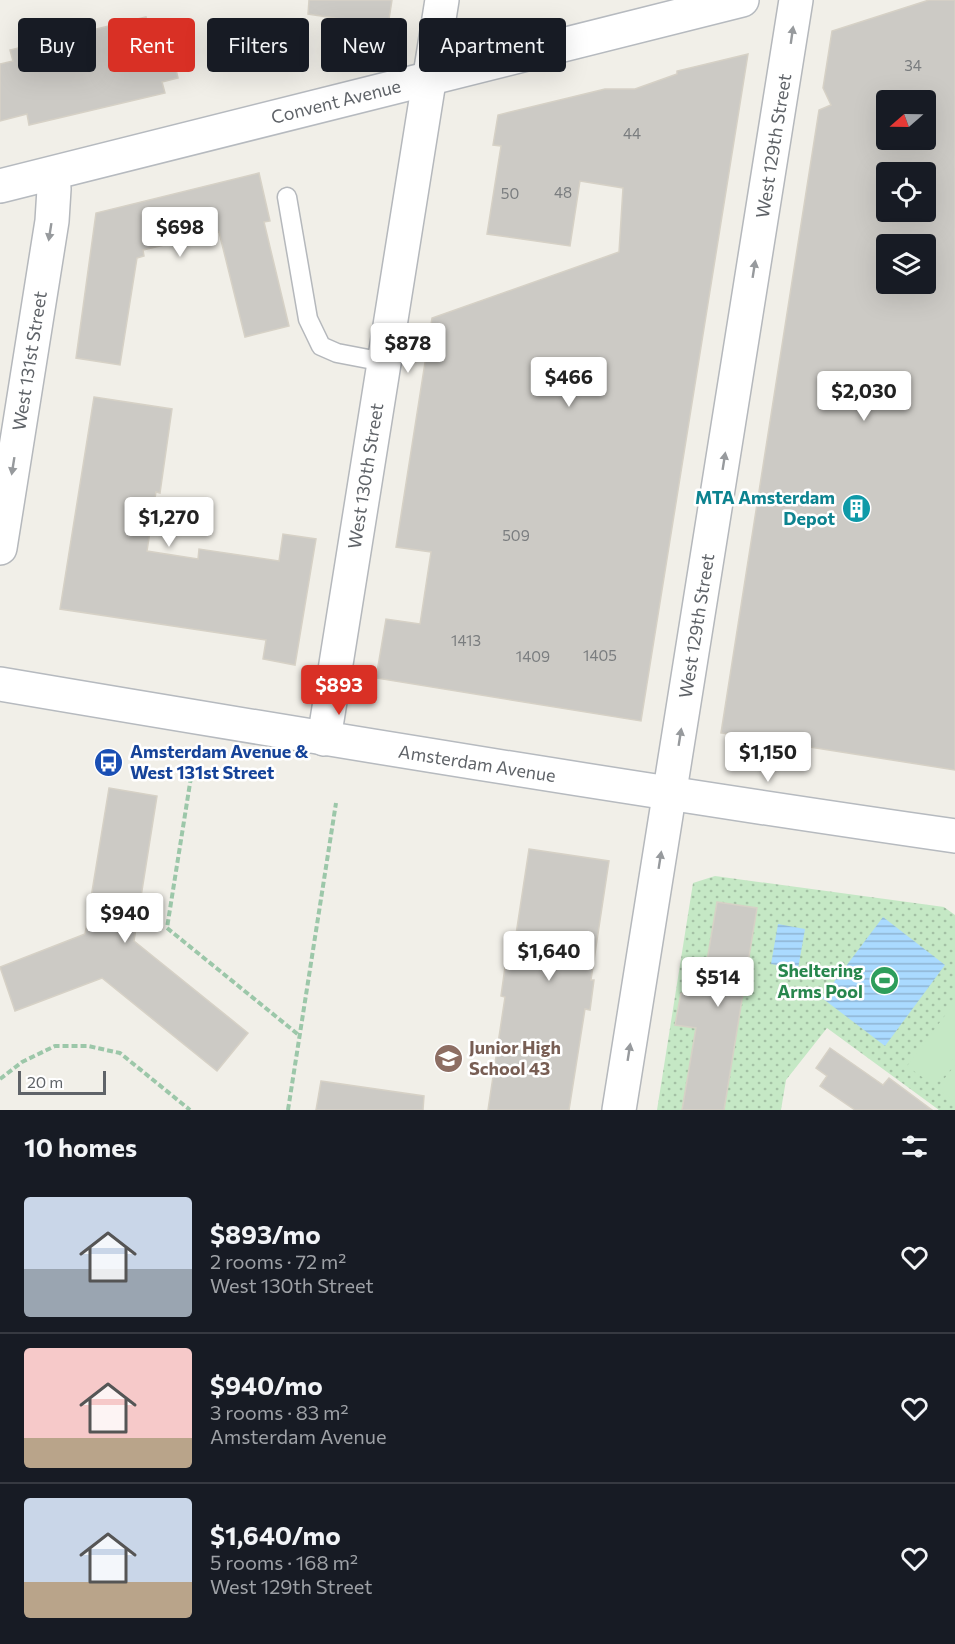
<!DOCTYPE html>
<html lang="en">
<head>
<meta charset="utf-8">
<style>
  body { margin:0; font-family:Commissioner,sans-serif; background:#20242c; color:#f1f3f6; height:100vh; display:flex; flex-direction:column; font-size:22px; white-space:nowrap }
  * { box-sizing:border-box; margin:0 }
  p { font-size:20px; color:#9ea1a6 }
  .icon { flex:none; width:33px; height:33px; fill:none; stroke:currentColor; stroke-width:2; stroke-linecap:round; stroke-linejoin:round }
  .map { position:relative; height:1110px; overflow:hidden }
  .panel { display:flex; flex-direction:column; background:#171b24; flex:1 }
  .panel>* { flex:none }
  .guide { position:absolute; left:18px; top:18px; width:600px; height:54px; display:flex; gap:12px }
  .needle { width:39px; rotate:250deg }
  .controls { position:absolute; left:876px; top:90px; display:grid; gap:12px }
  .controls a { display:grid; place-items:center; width:60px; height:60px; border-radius:6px; background:#171b24; box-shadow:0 6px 24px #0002; font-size:30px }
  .scale { position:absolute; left:18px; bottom:15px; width:88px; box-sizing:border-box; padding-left:6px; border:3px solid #5f6368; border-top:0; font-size:16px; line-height:21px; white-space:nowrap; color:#5f6368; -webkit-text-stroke:4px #fff; paint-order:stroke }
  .price { position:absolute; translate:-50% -51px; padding:0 14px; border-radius:6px; background:#fff; color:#222; font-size:20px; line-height:39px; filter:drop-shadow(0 2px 3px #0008) }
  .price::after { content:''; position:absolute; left:50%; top:36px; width:18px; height:14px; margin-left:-9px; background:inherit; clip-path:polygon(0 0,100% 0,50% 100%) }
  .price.current { background:#d93025; color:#fff }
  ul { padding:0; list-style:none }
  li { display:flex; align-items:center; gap:18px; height:150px; padding:0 24px }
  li+li { border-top:2px solid #363941 }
  li span { display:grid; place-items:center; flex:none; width:168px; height:120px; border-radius:6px; color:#555 }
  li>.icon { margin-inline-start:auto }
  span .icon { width:72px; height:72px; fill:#fffc; stroke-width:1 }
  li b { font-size:26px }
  h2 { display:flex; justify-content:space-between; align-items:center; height:72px; padding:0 24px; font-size:26px }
  .tag { padding:0 21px; border-radius:6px; background:#171b24; box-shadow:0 6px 24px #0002; font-size:21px; line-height:54px }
  .tag.current { background:#d93025; color:#fff }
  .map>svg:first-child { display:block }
  .park { fill:url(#park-dots) }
  .pitch { fill:#c5e8c5 }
  .water { fill:url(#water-rules) }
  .building { fill:#cccac5; stroke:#d6d1c6; stroke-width:1.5; fill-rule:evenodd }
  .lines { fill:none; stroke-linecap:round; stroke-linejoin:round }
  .lane-casing { stroke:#b5b8bc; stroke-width:21 }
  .street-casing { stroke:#b5b8bc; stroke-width:36 }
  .secondary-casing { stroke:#b6babf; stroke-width:36 }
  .path { stroke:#9cc7a9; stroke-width:4; stroke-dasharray:6 3; stroke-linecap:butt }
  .lane { stroke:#fff; stroke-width:18 }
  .street { stroke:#fff; stroke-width:33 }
  .secondary { stroke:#fff; stroke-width:33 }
  .oneway { fill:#979a9d }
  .labels { text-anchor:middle; stroke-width:5; stroke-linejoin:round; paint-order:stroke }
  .number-label { font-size:15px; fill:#7a7d7f }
  .street-label { font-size:18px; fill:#5f6368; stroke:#fff }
  .culture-label { font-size:18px; font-weight:bold; fill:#0d838f; stroke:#fff; text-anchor:end }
  .transit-label { font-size:18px; font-weight:bold; fill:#164399; stroke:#fff; text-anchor:start }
  .leisure-label { font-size:18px; font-weight:bold; fill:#27864d; stroke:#fff; text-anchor:end }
  .education-label { font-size:18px; font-weight:bold; fill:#785e54; stroke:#fff; text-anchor:start }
</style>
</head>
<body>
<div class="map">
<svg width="955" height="1110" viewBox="0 0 955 1110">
  <defs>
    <pattern id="park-dots" width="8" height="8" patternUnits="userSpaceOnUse" patternTransform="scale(1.5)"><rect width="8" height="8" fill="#c5e8c5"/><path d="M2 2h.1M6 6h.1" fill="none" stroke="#a3c0a4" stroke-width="1.8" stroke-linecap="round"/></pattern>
    <pattern id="water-rules" width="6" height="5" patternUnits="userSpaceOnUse" patternTransform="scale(1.5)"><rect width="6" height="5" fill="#aadaff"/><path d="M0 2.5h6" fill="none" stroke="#8eb4d2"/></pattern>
  </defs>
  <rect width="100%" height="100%" fill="#f1efe8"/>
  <polygon class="park" points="715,876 944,907 955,915 955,1110 939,1110 827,1028 786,1080 781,1110 657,1110 693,883"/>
  <g class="pitch">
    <polygon points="955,1002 955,1057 933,1085 907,1066"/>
    <polygon points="955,1065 955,1102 937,1088"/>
  </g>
  <g class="water">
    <polygon points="883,917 945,965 885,1046 822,998"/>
    <polygon points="778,924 805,929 798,969 771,964"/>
  </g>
  <g class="building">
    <polygon points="309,0 392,0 388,26 308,14"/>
    <path d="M929,0h26v770l-234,-37 98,-623 12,-5 -8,-17 9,-57zM886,100h40v40h-40zM886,172h40v40h-40zM886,244h40v40h-40z"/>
    <polygon points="146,17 149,28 165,24 178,78 162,82 165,93 29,125 27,114 0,121 0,64 13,61 10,50"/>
    <polygon points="748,54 641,721 376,678 386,619 420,624 431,552 396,547 432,318 619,252 623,188 580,181 570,246 487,234 501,146 493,145 498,115 605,89 635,89 677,74 677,71"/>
    <polygon points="259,173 270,221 264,222 289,326 245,337 219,232 143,250 144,256 137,258 120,365 76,358 96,213"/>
    <polygon points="94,397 172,409 160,493 156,492 147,551 198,559 199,549 279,561 283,534 316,539 295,665 263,659 266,640 60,609"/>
    <polygon points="109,788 157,796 134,941 248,1033 217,1071 102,978 15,1011 0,967 85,934"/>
    <polygon points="529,849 609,861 591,980 594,980 590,1010 585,1009 569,1110 488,1110 505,997 501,996 505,967 511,967"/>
    <polygon points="717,902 757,908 724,1110 682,1110 696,1028 675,1025 681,993 701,996"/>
    <polygon points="830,1048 883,1085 889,1078 932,1110 855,1110 820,1086 827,1076 816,1068"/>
    <polygon points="321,1081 424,1096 423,1110 316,1110"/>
  </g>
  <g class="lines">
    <defs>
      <polyline id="lane" points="287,197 308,319 321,346 337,353 384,362"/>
      <g id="street">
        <polyline points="0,548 52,221 54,189 53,174"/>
        <polyline points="324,739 442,0"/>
        <polyline points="619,1110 796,0"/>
      </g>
      <g id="secondary">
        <polyline points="0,186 742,0"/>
        <path d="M0,684c318,54 636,106 955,152"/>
      </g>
    </defs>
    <use href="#lane" class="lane-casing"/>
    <use href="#street" class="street-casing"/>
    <use href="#secondary" class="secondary-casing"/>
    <g class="path">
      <polyline points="191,777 167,928 300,1036"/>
      <polyline points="0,1079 22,1062 55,1046 88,1046 120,1053 190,1110"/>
      <polyline points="288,1110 336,803"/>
    </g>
    <use href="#lane" class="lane"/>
    <use href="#street" class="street"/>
    <use href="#secondary" class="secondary"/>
  </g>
  <defs><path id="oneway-solid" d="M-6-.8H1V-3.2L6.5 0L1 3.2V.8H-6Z" transform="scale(1.5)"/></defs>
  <g class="oneway">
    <use href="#oneway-solid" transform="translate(792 35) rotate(-82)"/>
    <use href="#oneway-solid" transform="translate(50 232) rotate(99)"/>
    <use href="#oneway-solid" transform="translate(754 269) rotate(-81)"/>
    <use href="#oneway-solid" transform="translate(724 461) rotate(-81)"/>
    <use href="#oneway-solid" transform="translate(13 466) rotate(99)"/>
    <use href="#oneway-solid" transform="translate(680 737) rotate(-81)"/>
    <use href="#oneway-solid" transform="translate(660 860) rotate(-81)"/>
    <use href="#oneway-solid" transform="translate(629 1052) rotate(-81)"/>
  </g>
  <defs>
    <symbol id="building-disc" viewBox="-11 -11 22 22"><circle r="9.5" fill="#0f9aa8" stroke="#fff"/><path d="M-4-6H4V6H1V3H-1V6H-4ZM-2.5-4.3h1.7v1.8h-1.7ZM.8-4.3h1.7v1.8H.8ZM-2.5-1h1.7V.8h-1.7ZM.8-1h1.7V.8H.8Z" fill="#fff"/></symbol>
    <symbol id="bus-disc" viewBox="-11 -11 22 22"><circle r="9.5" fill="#1a4fb4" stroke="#fff"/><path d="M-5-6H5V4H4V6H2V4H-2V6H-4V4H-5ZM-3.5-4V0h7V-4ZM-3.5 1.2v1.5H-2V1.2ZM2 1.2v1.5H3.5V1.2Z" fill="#fff"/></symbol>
    <symbol id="stadium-disc" viewBox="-11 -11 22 22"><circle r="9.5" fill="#2e9e5b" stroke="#fff"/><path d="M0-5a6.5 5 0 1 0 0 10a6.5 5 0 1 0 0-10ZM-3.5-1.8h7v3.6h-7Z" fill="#fff"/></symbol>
    <symbol id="school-disc" viewBox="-11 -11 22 22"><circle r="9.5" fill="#8d6e63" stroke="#fff"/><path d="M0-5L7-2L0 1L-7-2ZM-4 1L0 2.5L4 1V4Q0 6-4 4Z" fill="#fff"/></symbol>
  </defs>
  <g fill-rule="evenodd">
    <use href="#building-disc" x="840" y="492" width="33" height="33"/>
    <use href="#bus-disc" x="92" y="746" width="33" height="33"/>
    <use href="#stadium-disc" x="868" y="964" width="33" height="33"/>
    <use href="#school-disc" x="432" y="1042" width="33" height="33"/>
  </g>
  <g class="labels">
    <g class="number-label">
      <text x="913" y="71">34</text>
      <text x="632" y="139">44</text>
      <text x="563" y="198">48</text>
      <text x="510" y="199">50</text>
      <text x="516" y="541">509</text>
      <text x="466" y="646">1413</text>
      <text x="600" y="661">1405</text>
      <text x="533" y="662">1409</text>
    </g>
    <g class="street-label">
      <text transform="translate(336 102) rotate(-14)" y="6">Convent Avenue</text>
      <text transform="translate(774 146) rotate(-81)" y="6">West 129th Street</text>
      <text transform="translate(30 361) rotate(-81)" y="6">West 131st Street</text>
      <text transform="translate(366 476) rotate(-81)" y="6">West 130th Street</text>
      <text transform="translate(697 626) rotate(-81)" y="6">West 129th Street</text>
      <text transform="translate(477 764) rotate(9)" y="6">Amsterdam Avenue</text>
    </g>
    <g class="culture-label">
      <text x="835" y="504">MTA Amsterdam<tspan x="835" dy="21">Depot</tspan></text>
    </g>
    <g class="transit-label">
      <text x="130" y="758">Amsterdam Avenue &amp;<tspan x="130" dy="21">West 131st Street</tspan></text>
    </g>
    <g class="leisure-label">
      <text x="863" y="977">Sheltering<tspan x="863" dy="21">Arms Pool</tspan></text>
    </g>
    <g class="education-label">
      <text x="469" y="1054">Junior High<tspan x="469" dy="21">School 43</tspan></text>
    </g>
  </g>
</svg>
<div class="controls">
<a><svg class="needle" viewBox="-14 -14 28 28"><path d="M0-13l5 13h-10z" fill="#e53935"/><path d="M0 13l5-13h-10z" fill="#9ea1a6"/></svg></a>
<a><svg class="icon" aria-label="locate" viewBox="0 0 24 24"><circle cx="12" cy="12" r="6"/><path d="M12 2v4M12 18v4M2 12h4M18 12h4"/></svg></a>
<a><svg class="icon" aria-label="layers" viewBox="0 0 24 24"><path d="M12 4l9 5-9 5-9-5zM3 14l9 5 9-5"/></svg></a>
</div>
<div class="scale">20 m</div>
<b class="price" style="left:180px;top:258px">$698</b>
<b class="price" style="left:408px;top:374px">$878</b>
<b class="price" style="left:569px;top:408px">$466</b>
<b class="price" style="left:864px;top:422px">$2,030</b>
<b class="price" style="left:169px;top:548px">$1,270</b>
<b class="price current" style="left:339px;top:716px">$893</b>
<b class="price" style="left:768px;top:783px">$1,150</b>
<b class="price" style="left:125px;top:944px">$940</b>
<b class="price" style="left:549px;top:982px">$1,640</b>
<b class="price" style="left:718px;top:1008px">$514</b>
<div class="guide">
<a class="tag">Buy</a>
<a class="tag current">Rent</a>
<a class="tag">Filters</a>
<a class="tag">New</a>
<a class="tag">Apartment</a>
</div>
</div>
<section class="panel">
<h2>10 homes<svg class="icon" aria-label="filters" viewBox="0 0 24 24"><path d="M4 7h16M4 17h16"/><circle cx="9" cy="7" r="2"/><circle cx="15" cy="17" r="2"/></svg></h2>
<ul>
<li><span style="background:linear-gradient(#c9d6e8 60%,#9aa5b1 0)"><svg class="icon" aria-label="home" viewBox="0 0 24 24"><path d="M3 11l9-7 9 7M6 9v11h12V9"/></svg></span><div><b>$893/mo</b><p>2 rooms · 72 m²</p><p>West 130th Street</p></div><svg class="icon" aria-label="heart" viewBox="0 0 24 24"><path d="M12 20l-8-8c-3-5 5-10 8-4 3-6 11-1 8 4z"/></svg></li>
<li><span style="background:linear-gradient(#f6c9c9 75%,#b9a48a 0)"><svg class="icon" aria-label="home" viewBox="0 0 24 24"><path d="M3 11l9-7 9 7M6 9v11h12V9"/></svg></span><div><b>$940/mo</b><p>3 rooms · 83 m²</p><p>Amsterdam Avenue</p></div><svg class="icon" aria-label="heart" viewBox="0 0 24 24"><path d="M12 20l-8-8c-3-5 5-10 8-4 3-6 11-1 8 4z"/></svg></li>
<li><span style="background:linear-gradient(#c9d6e8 70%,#b9a48a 0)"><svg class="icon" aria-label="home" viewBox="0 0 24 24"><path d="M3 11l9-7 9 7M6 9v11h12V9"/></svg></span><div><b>$1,640/mo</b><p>5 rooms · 168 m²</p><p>West 129th Street</p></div><svg class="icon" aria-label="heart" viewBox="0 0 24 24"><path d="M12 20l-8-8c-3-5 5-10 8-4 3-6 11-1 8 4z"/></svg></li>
</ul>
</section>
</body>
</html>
